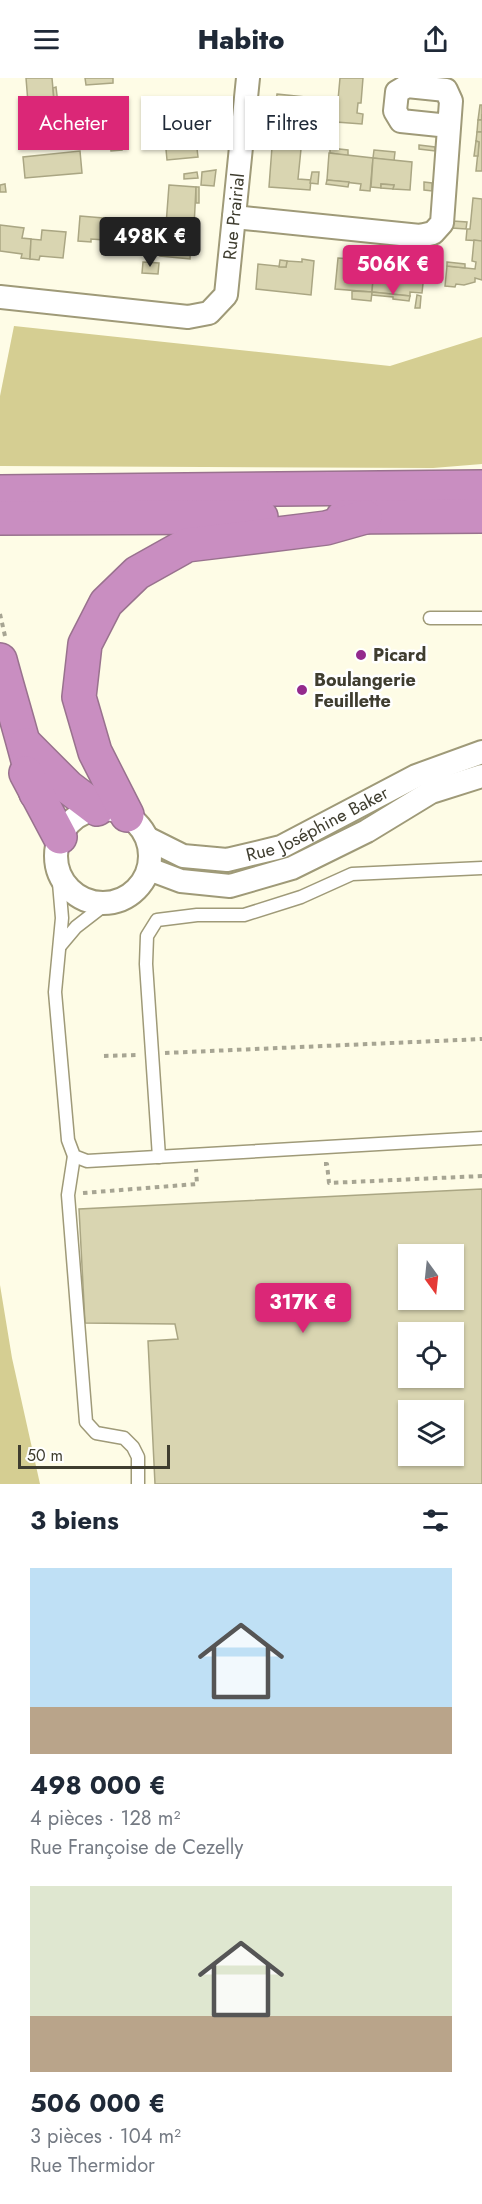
<!DOCTYPE html>
<html lang="fr">
<head>
<meta charset="utf-8">
<style>
  body { margin:0; font-family:Jost,sans-serif; background:#f2f2f3; color:#1f2937; height:100vh; display:flex; flex-direction:column; font-size:22px; white-space:nowrap }
  * { box-sizing:border-box; margin:0 }
  p { font-size:20px; color:#747a83 }
  .icon { flex:none; width:33px; height:33px; fill:none; stroke:currentColor; stroke-width:2; stroke-linecap:round; stroke-linejoin:round }
  .map { position:relative; height:1406px; overflow:hidden }
  .sheet { display:flex; flex-direction:column; background:#fff; flex:1 }
  .sheet>* { flex:none }
  .banner { position:absolute; left:18px; top:18px; width:447px; height:54px; display:flex; gap:12px }
  .needle { width:39px; rotate:165deg }
  .tools { position:absolute; left:398px; top:1166px; display:grid; gap:12px }
  .tools a { display:grid; place-items:center; width:66px; height:66px; border-radius:0px; background:#fff; box-shadow:0 2px 4px #0004; font-size:30px }
  .scale { position:absolute; left:18px; bottom:15px; width:152px; box-sizing:border-box; padding-left:6px; border:3px solid #3f3d2f; border-top:0; font-size:16px; line-height:21px; white-space:nowrap; color:#3f3d2f; -webkit-text-stroke:4px #fff; paint-order:stroke }
  .price { position:absolute; translate:-50% -51px; padding:0 14px; border-radius:6px; background:#db2777; color:#fff; font-size:20px; line-height:39px; filter:drop-shadow(0 2px 3px #0008) }
  .price::after { content:''; position:absolute; left:50%; top:36px; width:18px; height:14px; margin-left:-9px; background:inherit; clip-path:polygon(0 0,100% 0,50% 100%) }
  .price.current { background:#222; color:#fff }
  ul { padding:0; list-style:none }
  li { display:grid; align-content:center; gap:12px; height:318px; padding:0 30px }
  li span { display:grid; place-items:center; height:186px; border-radius:0px; color:#555 }
  li>.icon { margin-inline-start:auto }
  span .icon { width:108px; height:108px; fill:#fffc; stroke-width:1 }
  li b { font-size:26px }
  h2 { display:flex; justify-content:space-between; align-items:center; height:72px; padding:0 30px; font-size:26px }
  .pill { padding:0 21px; border-radius:0px; background:#fff; box-shadow:0 2px 4px #0004; font-size:21px; line-height:54px }
  .pill.current { background:#db2777; color:#fff }
  header { display:flex; justify-content:space-between; align-items:center; height:78px; padding:0 30px; background:#fff; font-size:27px; font-weight:800 }
  .map>svg:first-child { display:block }
  .green { fill:#d5ce92 }
  .building { fill:#d9d5b1; stroke:#aaa683; stroke-width:1.5; fill-rule:evenodd }
  .lines { fill:none; stroke-linecap:round; stroke-linejoin:round }
  .lane-casing { stroke:#9f9a78; stroke-width:15 }
  .street-casing { stroke:#9f9a78; stroke-width:26 }
  .highway-casing { stroke:#99728e; stroke-width:36 }
  .path { stroke:#a7a593; stroke-width:4; stroke-dasharray:4.5 4.5; stroke-linecap:butt }
  .lane { stroke:#fff; stroke-width:12 }
  .street { stroke:#fff; stroke-width:22 }
  .highway { stroke:#c98ec1; stroke-width:33 }
  .poi-dot { fill:#942a8c; stroke:#fff; stroke-width:2 }
  .labels { text-anchor:middle; stroke-width:5; stroke-linejoin:round; paint-order:stroke }
  .street-label { font-size:18px; fill:#3f3d2f; stroke:#fff }
  .poi-label { font-size:18px; font-weight:bold; fill:#3f3d2f; stroke:#fff; text-anchor:start }
</style>
</head>
<body>
<header><svg class="icon" aria-label="menu" viewBox="0 0 24 24"><path d="M4 6h16M4 12h16M4 18h16"/></svg>Habito<svg class="icon" aria-label="share" viewBox="0 0 24 24"><path d="M12 15V3M7 8l5-5 5 5M5 13v7h14v-7"/></svg></header>
<div class="map">
<svg width="482" height="1406" viewBox="0 0 482 1406">
  <rect width="100%" height="100%" fill="#fefce6"/>
  <g class="green">
    <polygon points="14,248 390,288 482,259 482,386 433,390 0,388 0,318"/>
    <polygon points="0,1207 12,1280 40,1406 0,1406"/>
  </g>
  <g class="building">
    <polygon points="26,0 52,0 55,34 29,37"/>
    <polygon points="85,0 113,0 113,5 86,7"/>
    <polygon points="340,0 363,0 361,25 358,25 357,35 363,36 362,46 336,44"/>
    <polygon points="56,9 59,34 55,34 53,10"/>
    <polygon points="277,16 305,19 302,52 288,51 287,60 269,57 270,46 274,46"/>
    <polygon points="480,27 482,27 482,42 478,42"/>
    <polygon points="271,34 276,34 274,46 270,46"/>
    <polygon points="482,36 482,54 477,54 478,42 482,42"/>
    <polygon points="193,37 198,79 167,82 163,40"/>
    <polygon points="108,44 119,44 120,54 109,56"/>
    <polygon points="120,54 122,72 111,73 109,56"/>
    <polygon points="477,54 482,54 482,93 476,93 479,64 476,63"/>
    <polygon points="269,57 302,61 298,101 311,102 310,112 269,109 272,69 268,69"/>
    <polygon points="476,63 479,64 478,78 474,78"/>
    <polygon points="419,67 435,69 435,73 419,71"/>
    <polygon points="330,70 348,72 348,78 330,75"/>
    <polygon points="374,72 395,74 394,83 373,80"/>
    <polygon points="80,73 82,95 25,100 23,79"/>
    <polygon points="329,75 373,80 370,113 360,112 361,106 327,102"/>
    <polygon points="373,80 412,84 410,112 393,111 394,107 381,106 381,110 371,109"/>
    <polygon points="216,92 214,108 201,107 202,94"/>
    <polygon points="197,94 198,100 184,101 184,96"/>
    <polygon points="312,94 319,94 318,106 310,105"/>
    <polygon points="327,102 349,104 348,109 326,106"/>
    <polygon points="424,104 432,105 432,113 424,112"/>
    <polygon points="5,106 6,114 0,114 0,107"/>
    <polygon points="381,106 394,107 393,111 381,110"/>
    <polygon points="169,107 196,109 194,149 166,147"/>
    <rect x="196" y="109" width="3" height="16"/>
    <polygon points="473,120 482,121 482,163 466,162 467,151 470,151"/>
    <polygon points="80,138 127,142 125,167 105,166 105,162 91,161 91,164 78,163"/>
    <polygon points="453,143 467,144 466,151 452,150"/>
    <polygon points="162,146 197,149 196,162 191,161 190,181 160,178"/>
    <polygon points="0,147 24,150 22,160 31,161 30,181 21,180 22,176 0,173"/>
    <polygon points="42,152 66,154 63,180 40,178 39,182 30,181 31,161 41,162"/>
    <polygon points="191,161 196,162 195,172 190,171"/>
    <polygon points="474,162 482,163 482,202 475,200 475,204 464,207 456,206 455,209 445,208 447,188 475,191 476,184 472,183"/>
    <polygon points="363,178 375,179 375,183 363,182"/>
    <polygon points="338,180 375,183 372,214 335,211"/>
    <polygon points="302,181 314,183 311,217 256,211 258,186 286,189 287,183 302,184"/>
    <polygon points="280,182 287,183 286,189 279,189"/>
    <polygon points="413,183 425,184 425,187 413,186"/>
    <polygon points="143,184 159,185 158,196 142,195"/>
    <polygon points="447,184 465,186 465,190 447,188"/>
    <polygon points="383,185 394,187 393,196 411,198 413,186 425,187 422,215 410,214 410,218 372,214 374,187 383,188"/>
    <polygon points="393,192 412,195 411,198 393,196"/>
    <polygon points="352,213 372,214 371,223 352,221"/>
    <polygon points="372,214 410,218 409,223 393,221 393,219 372,217"/>
    <polygon points="417,217 421,218 420,230 415,230"/>
    <path d="M482,1111v295h-327l-7,-143 30,-2 -3,-15 -90,-1 -6,-114zM408,1176h45v45h-45zM408,1254h45v45h-45zM408,1332h45v45h-45z"/>
  </g>
  <g class="lines">
    <defs>
      <g id="lane">
        <polyline points="430,540 482,540"/>
        <polyline points="58,793 62,840 55,914 68,1062 74,1078 87,1083 482,1060"/>
        <polyline points="60,868 76,849 107,825"/>
        <polyline points="74,1078 68,1117 86,1344 96,1355 124,1360 133,1369 138,1379 138,1406"/>
        <polyline points="159,1079 146,886 147,858 157,842 197,837 244,837 301,819 352,796 482,790"/>
      </g>
      <g id="street">
        <polyline points="234,139 420,158 433,155 442,145 451,23 446,12 407,8 397,14 395,33 401,43 449,48"/>
        <path id="s1" d="M0,219l188,20 21,-4 17,-18 22,-217"/>
        <circle cx="103" cy="778" r="47"/>
        <path id="s2" d="M147,760l36,18 44,4 54,-13 135,-71 66,-24"/>
        <polyline points="149,791 181,803 230,808 292,790 367,753 431,714 482,698"/>
      </g>
      <g id="highway">
        <polyline points="0,414 482,409"/>
        <polyline points="343,439 482,438"/>
        <polyline points="0,440 261,439"/>
        <path d="M0,582c12,45 26,88 36,133"/>
        <polyline points="26,667 68,709 97,731"/>
        <polyline points="26,695 60,759"/>
        <polyline points="127,737 95,674 79,619 85,566 106,525 137,495 187,467 326,450 365,439"/>
      </g>
    </defs>
    <use href="#lane" class="lane-casing"/>
    <use href="#street" class="street-casing"/>
    <use href="#highway" class="highway-casing"/>
    <g class="path">
      <polyline points="0,536 5,558"/>
      <polyline points="165,975 482,961"/>
      <polyline points="104,978 137,977"/>
      <polyline points="324,1086 327,1086 329,1105 482,1098"/>
      <polyline points="83,1115 197,1106 196,1091"/>
    </g>
    <use href="#lane" class="lane"/>
    <use href="#street" class="street"/>
    <use href="#highway" class="highway"/>
  </g>
  <g class="poi-dot">
    <circle cx="361" cy="577" r="6"/>
    <circle cx="302" cy="612" r="6"/>
  </g>
  <g class="labels">
    <g class="street-label">
      <text dy="6" stroke="none"><textPath href="#s1" startOffset="314">Rue Prairial</textPath></text>
      <text dy="6" stroke="none"><textPath href="#s2" startOffset="182">Rue Joséphine Baker</textPath></text>
    </g>
    <g class="poi-label">
      <text x="373" y="583">Picard</text>
      <text x="314" y="608">Boulangerie<tspan x="314" dy="21">Feuillette</tspan></text>
    </g>
  </g>
</svg>
<div class="tools">
<a><svg class="needle" viewBox="-14 -14 28 28"><path d="M0-13l5 13h-10z" fill="#e53935"/><path d="M0 13l5-13h-10z" fill="#747a83"/></svg></a>
<a><svg class="icon" aria-label="locate" viewBox="0 0 24 24"><circle cx="12" cy="12" r="6"/><path d="M12 2v4M12 18v4M2 12h4M18 12h4"/></svg></a>
<a><svg class="icon" aria-label="layers" viewBox="0 0 24 24"><path d="M12 4l9 5-9 5-9-5zM3 14l9 5 9-5"/></svg></a>
</div>
<div class="scale">50 m</div>
<b class="price current" style="left:150px;top:190px">498K €</b>
<b class="price" style="left:393px;top:218px">506K €</b>
<b class="price" style="left:303px;top:1256px">317K €</b>
<div class="banner">
<a class="pill current">Acheter</a>
<a class="pill">Louer</a>
<a class="pill">Filtres</a>
</div>
</div>
<section class="sheet">
<h2>3 biens<svg class="icon" aria-label="filters" viewBox="0 0 24 24"><path d="M4 7h16M4 17h16"/><circle cx="9" cy="7" r="2"/><circle cx="15" cy="17" r="2"/></svg></h2>
<ul>
<li><span style="background:linear-gradient(#bfe0f5 75%,#b9a48a 0)"><svg class="icon" aria-label="home" viewBox="0 0 24 24"><path d="M3 11l9-7 9 7M6 9v11h12V9"/></svg></span><div><b>498 000 €</b><p>4 pièces · 128 m²</p><p>Rue Françoise de Cezelly</p></div></li>
<li><span style="background:linear-gradient(#dfe7d0 70%,#b9a48a 0)"><svg class="icon" aria-label="home" viewBox="0 0 24 24"><path d="M3 11l9-7 9 7M6 9v11h12V9"/></svg></span><div><b>506 000 €</b><p>3 pièces · 104 m²</p><p>Rue Thermidor</p></div></li>
</ul>
</section>
</body>
</html>
